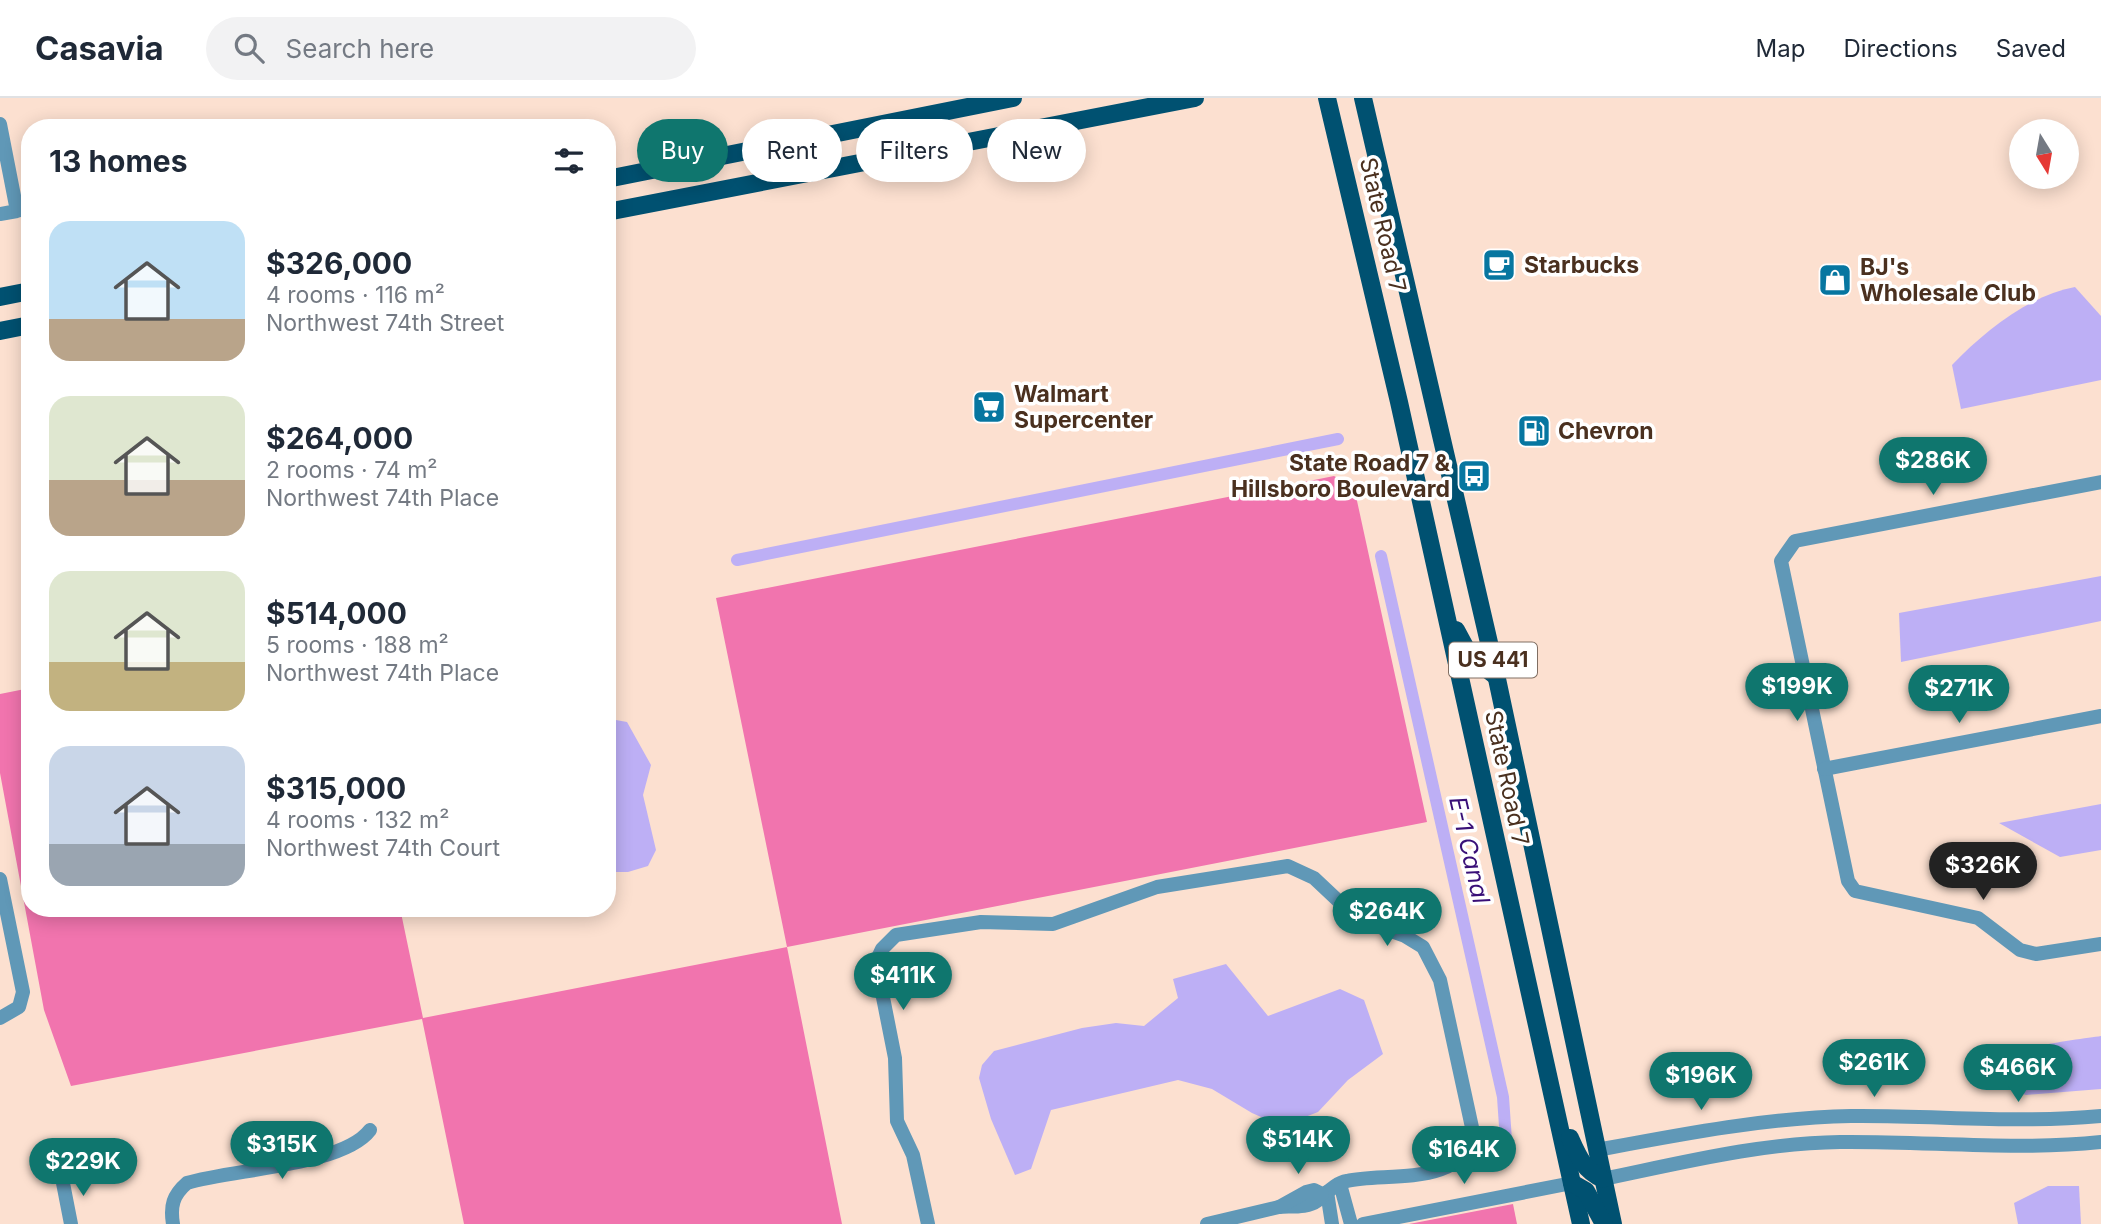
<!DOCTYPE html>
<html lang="en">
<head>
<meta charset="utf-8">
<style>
  body { margin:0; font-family:Inter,sans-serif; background:#f2f2f3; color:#1f2937; height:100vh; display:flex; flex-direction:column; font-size:26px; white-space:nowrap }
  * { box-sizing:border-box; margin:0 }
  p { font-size:23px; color:#747a83 }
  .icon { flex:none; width:38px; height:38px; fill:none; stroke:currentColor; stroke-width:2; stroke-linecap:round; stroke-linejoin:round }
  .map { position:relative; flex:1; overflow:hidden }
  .details { position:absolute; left:21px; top:21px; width:595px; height:798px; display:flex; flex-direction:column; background:#fff; border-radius:28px; box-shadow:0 4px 18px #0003 }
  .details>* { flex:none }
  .guide { position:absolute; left:637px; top:21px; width:665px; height:63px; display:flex; gap:14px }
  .needle { width:46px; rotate:169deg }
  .controls { position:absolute; left:2009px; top:21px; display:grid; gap:14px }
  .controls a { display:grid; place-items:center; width:70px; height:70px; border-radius:50%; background:#fff; box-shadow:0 4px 18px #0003; font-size:35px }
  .price { position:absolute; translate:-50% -60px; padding:0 16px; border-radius:24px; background:#0f766e; color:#fff; font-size:23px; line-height:46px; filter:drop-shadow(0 2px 4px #0008) }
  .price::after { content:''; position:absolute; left:50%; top:42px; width:21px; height:16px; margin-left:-10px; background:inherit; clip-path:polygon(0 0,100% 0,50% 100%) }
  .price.selected { background:#222; color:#fff }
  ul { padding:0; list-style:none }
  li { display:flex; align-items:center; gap:21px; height:175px; padding:0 28px }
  li span { display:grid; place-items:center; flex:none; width:196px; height:140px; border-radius:21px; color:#555 }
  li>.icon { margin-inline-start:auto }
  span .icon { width:84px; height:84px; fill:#fffc; stroke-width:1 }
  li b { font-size:30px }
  h2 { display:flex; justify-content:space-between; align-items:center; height:84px; padding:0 28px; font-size:30px }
  .tag { padding:0 24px; border-radius:32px; background:#fff; box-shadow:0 4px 18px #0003; font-size:24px; line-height:63px }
  .tag.selected { background:#0f766e; color:#fff }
  header { display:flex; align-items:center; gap:42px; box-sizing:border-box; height:98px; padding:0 35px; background:#fff; border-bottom:2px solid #e0e1e3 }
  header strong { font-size:33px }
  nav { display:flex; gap:38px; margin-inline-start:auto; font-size:24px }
  .search { width:490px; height:63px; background:#f2f2f3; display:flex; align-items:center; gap:18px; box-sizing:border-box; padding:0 24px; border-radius:38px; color:#747a83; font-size:26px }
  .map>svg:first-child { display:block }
  .forest { fill:#f174ae }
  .water { fill:#bdaff5 }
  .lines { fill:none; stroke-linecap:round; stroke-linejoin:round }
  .canal { stroke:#bdaff5; stroke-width:12 }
  .minor { stroke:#6098b7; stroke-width:14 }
  .primary { stroke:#005171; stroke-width:18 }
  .labels { text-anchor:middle; stroke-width:7; stroke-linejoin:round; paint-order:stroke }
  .shield { fill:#fff; stroke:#806e62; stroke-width:2 }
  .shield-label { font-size:21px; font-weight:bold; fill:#4a301f }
  .street-label { font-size:23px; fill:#4a301f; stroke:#fff }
  .poi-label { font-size:23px; font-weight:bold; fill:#4a301f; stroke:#fff; text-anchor:start }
  .water-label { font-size:24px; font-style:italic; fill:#390f77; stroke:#fff }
</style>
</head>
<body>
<header>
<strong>Casavia</strong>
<div class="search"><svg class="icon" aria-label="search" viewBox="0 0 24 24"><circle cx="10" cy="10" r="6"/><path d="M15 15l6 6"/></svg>Search here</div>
<nav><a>Map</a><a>Directions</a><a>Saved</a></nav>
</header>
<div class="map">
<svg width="2101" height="1126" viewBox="0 0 2101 1126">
  <rect width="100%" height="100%" fill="#fce0d0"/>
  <g class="forest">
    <polygon points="1334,378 1354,389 1427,724 787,849 842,1126 464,1126 422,921 71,988 44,912 0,675 0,596 30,590 30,810 400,810 423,920 787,849 716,500"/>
    <polygon points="1513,1106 1517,1126 1409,1126"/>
  </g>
  <g class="water">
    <path d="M2075,189l26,29v64l-140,29 -9,-44c33,-34 76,-69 123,-78z"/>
    <polygon points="2101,478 2101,523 1901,564 1899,515"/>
    <polygon points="616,622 627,624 651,667 643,697 656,752 648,768 628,774 607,774 607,625"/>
    <polygon points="2101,706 2101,752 2060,759 1999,725"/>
    <polygon points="1226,866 1268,918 1340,891 1364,902 1383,956 1348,982 1318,1014 1282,1028 1252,1015 1212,991 1178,982 1051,1012 1031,1071 1015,1077 991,1021 979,980 982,967 994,953 1082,930 1116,925 1144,928 1178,900 1173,881"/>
    <path d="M2101,938v53l-75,6 -24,-8c-1,-10 -4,-19 2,-27 11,-14 78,-21 97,-24z"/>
    <polygon points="2048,1088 2079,1088 2081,1126 2018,1126 2014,1105"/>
  </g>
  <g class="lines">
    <g class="canal">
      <polyline points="1381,458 1503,999 1507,1057"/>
      <polyline points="737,462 1338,341"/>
    </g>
    <g class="minor">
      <polyline points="0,26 17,113 0,116"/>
      <polyline points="2101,384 1795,443 1781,463 1848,783 1855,793 1978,820 2020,852 2036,856 2101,846"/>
      <polyline points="1824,671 2101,618"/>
      <polyline points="0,781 23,894 19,909 0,920"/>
      <path d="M1597,1052c85,-16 167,-32 254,-34 84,-1 166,8 250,0"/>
      <polyline points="62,1080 71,1126"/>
      <path d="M1603,1081c78,-16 157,-36 237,-37 88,-1 173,9 261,0"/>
      <polyline points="1340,1086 1351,1126"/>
      <polyline points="1327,1094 1332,1126"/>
      <path d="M173,1126c-3,-18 0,-29 14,-41 45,-14 156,-17 183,-53"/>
      <path d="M928,1126l-15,-69 -16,-34 -2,-63 -19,-96 6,-13 14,-14 85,-13 72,2 104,-37 131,-21 26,12 34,32 23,14 34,12 18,11 17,33 33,152c-8,56 -88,40 -126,49 -12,2 -21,13 -30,20 -9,7 -27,5 -38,6"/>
      <polyline points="1207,1126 1279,1109 1306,1094 1314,1092 1322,1096"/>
      <polyline points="1363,1126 1572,1085"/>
    </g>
    <g class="primary">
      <polyline points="1327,0 1399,304 1581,1126"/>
      <polyline points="1363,0 1493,562 1613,1126"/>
      <polyline points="777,75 808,58 817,40"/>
      <polyline points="607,81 1013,0"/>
      <polyline points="607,114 1195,0"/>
      <polyline points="0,199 30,193"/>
      <polyline points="0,233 30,227"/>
      <polyline points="1456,532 1470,558 1496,578"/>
      <path d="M1570,1040c8,18 14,33 33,41"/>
      <polyline points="1572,1085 1586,1093 1604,1126"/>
    </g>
  </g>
  <defs>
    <symbol id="cafe-square" viewBox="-11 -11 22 22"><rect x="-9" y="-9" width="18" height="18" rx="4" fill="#0776a0" stroke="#fff"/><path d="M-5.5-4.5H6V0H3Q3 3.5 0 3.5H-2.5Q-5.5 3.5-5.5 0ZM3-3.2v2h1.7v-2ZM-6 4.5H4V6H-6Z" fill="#fff"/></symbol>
    <symbol id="shop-square" viewBox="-11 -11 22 22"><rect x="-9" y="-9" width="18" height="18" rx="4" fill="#0776a0" stroke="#fff"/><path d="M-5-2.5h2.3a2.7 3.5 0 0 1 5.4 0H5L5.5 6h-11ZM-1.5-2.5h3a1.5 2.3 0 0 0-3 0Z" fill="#fff"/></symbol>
    <symbol id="supermarket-square" viewBox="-11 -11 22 22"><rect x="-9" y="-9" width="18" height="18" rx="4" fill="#0776a0" stroke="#fff"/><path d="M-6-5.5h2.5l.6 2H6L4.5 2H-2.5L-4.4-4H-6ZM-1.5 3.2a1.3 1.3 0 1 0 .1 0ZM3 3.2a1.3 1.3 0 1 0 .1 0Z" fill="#fff"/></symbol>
    <symbol id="fuel-square" viewBox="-11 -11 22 22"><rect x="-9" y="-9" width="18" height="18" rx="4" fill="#0776a0" stroke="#fff"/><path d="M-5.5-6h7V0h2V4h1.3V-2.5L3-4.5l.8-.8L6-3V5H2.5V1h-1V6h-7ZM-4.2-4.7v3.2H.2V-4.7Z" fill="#fff"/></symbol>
    <symbol id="bus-square" viewBox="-11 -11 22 22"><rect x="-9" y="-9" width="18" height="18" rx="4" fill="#0776a0" stroke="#fff"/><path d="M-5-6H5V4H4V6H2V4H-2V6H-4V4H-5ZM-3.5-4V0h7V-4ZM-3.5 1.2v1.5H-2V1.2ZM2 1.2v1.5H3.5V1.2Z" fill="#fff"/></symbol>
  </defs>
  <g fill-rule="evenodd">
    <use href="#cafe-square" x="1480" y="148" width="38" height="38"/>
    <use href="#shop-square" x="1816" y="163" width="38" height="38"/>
    <use href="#supermarket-square" x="970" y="290" width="38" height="38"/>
    <use href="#fuel-square" x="1515" y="314" width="38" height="38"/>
    <use href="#bus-square" x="1455" y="359" width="38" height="38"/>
  </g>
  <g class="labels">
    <rect class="shield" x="1449" y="544.5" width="88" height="35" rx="5"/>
    <g class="shield-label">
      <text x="1493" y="569">US 441</text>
    </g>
    <g class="street-label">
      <text transform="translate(1383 127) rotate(77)" y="8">State Road 7</text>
      <text transform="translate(1507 680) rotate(78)" y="8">State Road 7</text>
    </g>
    <g class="poi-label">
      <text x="1524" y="175">Starbucks</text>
      <text x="1860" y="177">BJ's<tspan x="1860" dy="26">Wholesale Club</tspan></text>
      <text x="1014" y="304">Walmart<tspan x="1014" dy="26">Supercenter</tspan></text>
      <text x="1558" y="341">Chevron</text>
      <text x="1450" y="373" text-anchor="end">State Road 7 &amp;<tspan x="1450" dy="26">Hillsboro Boulevard</tspan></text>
    </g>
    <g class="water-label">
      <text transform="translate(1469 752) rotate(77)" y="8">E-1 Canal</text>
    </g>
  </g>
</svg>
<div class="controls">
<a><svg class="needle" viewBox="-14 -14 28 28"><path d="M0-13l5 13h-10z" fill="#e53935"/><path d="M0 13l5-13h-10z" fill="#747a83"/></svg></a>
</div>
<b class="price" style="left:1933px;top:399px">$286K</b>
<b class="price" style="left:1797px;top:625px">$199K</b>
<b class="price" style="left:1959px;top:627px">$271K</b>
<b class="price selected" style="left:1983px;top:804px">$326K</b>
<b class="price" style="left:1387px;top:850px">$264K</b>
<b class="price" style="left:903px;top:914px">$411K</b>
<b class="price" style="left:1874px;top:1001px">$261K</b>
<b class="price" style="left:2018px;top:1006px">$466K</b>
<b class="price" style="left:1701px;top:1014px">$196K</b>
<b class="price" style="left:1298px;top:1078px">$514K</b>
<b class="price" style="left:282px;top:1083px">$315K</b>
<b class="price" style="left:1464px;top:1088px">$164K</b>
<b class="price" style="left:83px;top:1100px">$229K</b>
<div class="guide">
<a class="tag selected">Buy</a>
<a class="tag">Rent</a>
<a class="tag">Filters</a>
<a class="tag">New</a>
</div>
<section class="details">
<h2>13 homes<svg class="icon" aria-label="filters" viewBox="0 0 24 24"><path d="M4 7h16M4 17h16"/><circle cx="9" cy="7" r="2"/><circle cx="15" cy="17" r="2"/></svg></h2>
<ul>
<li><span style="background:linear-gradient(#bfe0f5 70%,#b9a48a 0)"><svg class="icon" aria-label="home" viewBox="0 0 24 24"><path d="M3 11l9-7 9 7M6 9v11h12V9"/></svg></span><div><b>$326,000</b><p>4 rooms · 116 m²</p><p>Northwest 74th Street</p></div></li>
<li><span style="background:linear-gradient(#dfe7d0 60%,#b9a48a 0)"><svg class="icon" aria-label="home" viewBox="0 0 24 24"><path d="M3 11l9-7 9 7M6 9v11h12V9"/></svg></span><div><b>$264,000</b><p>2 rooms · 74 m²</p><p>Northwest 74th Place</p></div></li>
<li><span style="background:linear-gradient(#dfe7d0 65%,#c2b280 0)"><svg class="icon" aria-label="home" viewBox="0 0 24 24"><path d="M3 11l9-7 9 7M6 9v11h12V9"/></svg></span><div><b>$514,000</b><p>5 rooms · 188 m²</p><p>Northwest 74th Place</p></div></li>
<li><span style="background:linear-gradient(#c9d6e8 70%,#9aa5b1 0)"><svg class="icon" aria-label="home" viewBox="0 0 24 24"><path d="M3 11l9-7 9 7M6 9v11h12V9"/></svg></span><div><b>$315,000</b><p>4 rooms · 132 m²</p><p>Northwest 74th Court</p></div></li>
</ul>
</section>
</div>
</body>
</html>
